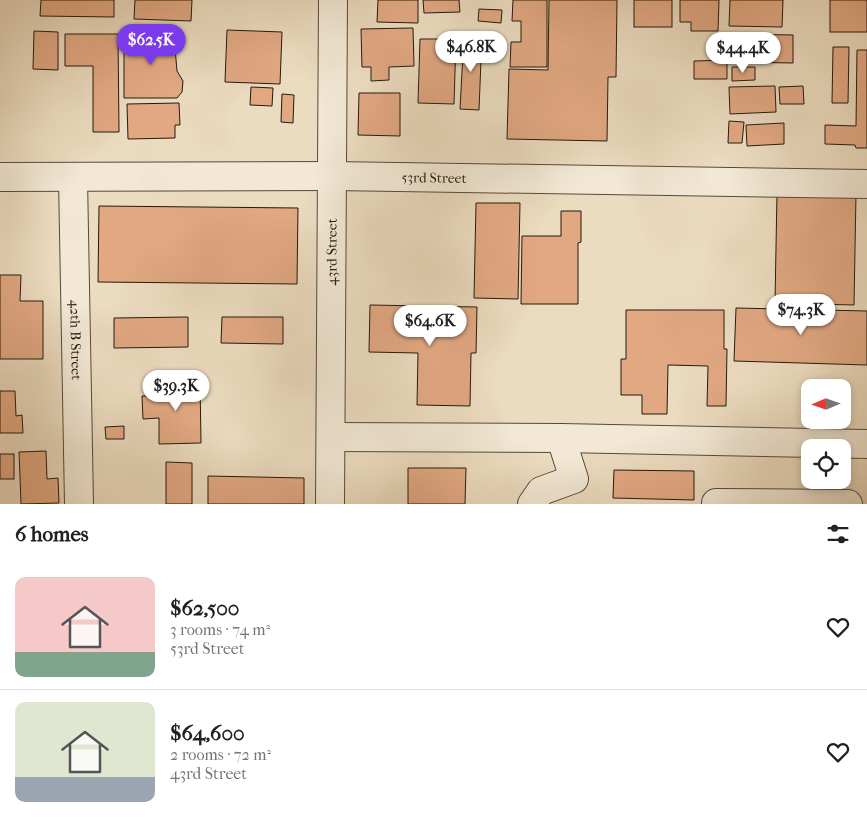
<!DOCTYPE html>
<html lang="en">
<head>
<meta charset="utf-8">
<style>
  body { margin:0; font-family:"IM FELL French Canon",serif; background:#f2f2f2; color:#202124; height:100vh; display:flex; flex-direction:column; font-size:19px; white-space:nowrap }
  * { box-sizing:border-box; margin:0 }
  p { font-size:16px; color:#757577 }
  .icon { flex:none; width:28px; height:28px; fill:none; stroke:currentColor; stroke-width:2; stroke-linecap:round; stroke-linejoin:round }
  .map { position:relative; height:504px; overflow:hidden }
  .sheet { display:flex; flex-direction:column; background:#fff; flex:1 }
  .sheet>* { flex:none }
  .needle { width:32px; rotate:268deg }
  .tools { position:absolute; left:801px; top:379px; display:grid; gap:10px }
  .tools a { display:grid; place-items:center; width:50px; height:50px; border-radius:10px; background:#fff; box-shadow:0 2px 8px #0003; font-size:25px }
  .price { position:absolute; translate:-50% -42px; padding:0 11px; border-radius:18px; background:#fff; color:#222; font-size:16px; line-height:32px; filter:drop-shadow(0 1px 2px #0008) }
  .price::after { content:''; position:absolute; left:50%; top:30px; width:15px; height:11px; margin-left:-8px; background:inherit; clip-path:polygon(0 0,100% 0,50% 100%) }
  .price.on { background:#7c3aed; color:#fff }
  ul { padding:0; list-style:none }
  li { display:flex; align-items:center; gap:15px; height:125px; padding:0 15px }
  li+li { border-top:1px solid #e0e0e0 }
  li span { display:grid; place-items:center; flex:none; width:140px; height:100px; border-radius:10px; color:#555 }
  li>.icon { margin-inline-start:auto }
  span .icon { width:60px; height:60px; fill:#fffc; stroke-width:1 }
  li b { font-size:21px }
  h2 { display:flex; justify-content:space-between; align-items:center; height:60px; padding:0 15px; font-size:21px }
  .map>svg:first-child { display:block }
  .building { fill:#e1a882; stroke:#221a11 }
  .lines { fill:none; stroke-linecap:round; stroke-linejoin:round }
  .minor-casing { stroke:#544a3c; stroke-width:30 }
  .minor { stroke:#f2e8d5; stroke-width:28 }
  .labels { text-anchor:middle; stroke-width:4; stroke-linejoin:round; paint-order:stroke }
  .street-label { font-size:14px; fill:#221a11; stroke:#f2e8d5 }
</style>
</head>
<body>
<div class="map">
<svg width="867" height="504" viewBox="0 0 867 504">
  <rect width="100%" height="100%" fill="#ebdbbf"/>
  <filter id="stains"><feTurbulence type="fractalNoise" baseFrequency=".004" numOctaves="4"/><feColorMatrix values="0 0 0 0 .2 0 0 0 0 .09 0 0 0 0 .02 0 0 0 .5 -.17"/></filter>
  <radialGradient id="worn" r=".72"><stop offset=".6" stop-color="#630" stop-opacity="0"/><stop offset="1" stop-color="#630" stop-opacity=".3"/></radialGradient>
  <g class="building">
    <polygon points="41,0 114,0 114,17 40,16"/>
    <polygon points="135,0 192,0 191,21 134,19"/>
    <polygon points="378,0 418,0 418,23 377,22"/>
    <polygon points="423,0 459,0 460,12 424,13"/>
    <polygon points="513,0 547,0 547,67 510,67 511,42 521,42 521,21 512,21"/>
    <polygon points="549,0 617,0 616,77 608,77 607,141 507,139 509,69 548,70"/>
    <rect x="634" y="0" width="38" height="27"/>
    <polygon points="680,0 719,0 718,31 691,31 691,22 680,22"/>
    <polygon points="730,0 783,0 782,27 729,26"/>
    <rect x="830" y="0" width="37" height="32"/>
    <polygon points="479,9 502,10 501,23 478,21"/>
    <polygon points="413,28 414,66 389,67 389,80 371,81 371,67 362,67 361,29"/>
    <polygon points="227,30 282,32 280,84 225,82"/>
    <polygon points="34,31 58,32 58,70 33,69"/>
    <polygon points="124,31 169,31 175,48 177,71 183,81 182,92 177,98 124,98"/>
    <polygon points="65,34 118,34 119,132 93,132 93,66 65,66"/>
    <polygon points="733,34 793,35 793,63 733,62"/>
    <polygon points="464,35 482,35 479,110 460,109"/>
    <polygon points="420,39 456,39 454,104 418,103"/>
    <polygon points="833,47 849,47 848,103 832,103"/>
    <polygon points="857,50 867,50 867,148 856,148 855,145 825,144 825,125 856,126"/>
    <polygon points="727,60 727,79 694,79 694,61"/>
    <polygon points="732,67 755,67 755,80 732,81"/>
    <polygon points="775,86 776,112 730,114 729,87"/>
    <polygon points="803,86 804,104 780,104 779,87"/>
    <polygon points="251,87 273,88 272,106 250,105"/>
    <polygon points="359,93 400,93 400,136 358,135"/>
    <polygon points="282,94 294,95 293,123 281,122"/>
    <polygon points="179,103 180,125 175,125 175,138 128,139 127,104"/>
    <polygon points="729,121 744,122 742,143 728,143"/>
    <polygon points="784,123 784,144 747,146 746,125"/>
    <polygon points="777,192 856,194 854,305 775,303"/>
    <polygon points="476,203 520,203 518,299 474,298"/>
    <polygon points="99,206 298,208 297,284 98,282"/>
    <polygon points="561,211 581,211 581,242 578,243 578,304 521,304 522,236 561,236"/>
    <polygon points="0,275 21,275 20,301 43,301 43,359 0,359"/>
    <polygon points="370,305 477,307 476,353 471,353 470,406 417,405 418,353 369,352"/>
    <polygon points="736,308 867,311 867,365 734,361"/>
    <polygon points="626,310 724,310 724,349 727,349 726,406 707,406 708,366 668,365 667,414 642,414 642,395 621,395 621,359 626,359"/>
    <polygon points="188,317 188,347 114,348 114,318"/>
    <polygon points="222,317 283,317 283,344 221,343"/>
    <polygon points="200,382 201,443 159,444 159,418 143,419 142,396 158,396 157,383"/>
    <polygon points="0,391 15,391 16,416 22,415 23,433 0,433"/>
    <polygon points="124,426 124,439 106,439 105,427"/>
    <polygon points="46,451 47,479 58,478 59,503 21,504 19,452"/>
    <rect x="0" y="454" width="14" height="25"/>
    <polygon points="166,462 192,463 192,504 166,504"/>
    <polygon points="408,468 466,468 465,504 408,504"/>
    <polygon points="614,470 694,471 694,500 613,498"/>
    <polygon points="208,476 304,478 304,504 208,504"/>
  </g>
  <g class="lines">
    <defs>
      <g id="minor">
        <path id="s1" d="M0,177l333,-1 534,8"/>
        <path id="s2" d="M73,178l6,326"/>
        <polyline points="331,437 561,438 867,444"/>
        <polyline points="716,503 848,504"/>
        <path id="s3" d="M330,504l3,-504"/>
        <polyline points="532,504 541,491 574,479 561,438"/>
      </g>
    </defs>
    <use href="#minor" class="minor-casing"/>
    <use href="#minor" class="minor"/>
  </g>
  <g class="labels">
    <g class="street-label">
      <text dy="5" stroke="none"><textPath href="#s1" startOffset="434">53rd Street</textPath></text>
      <text dy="5" stroke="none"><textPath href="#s3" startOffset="252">43rd Street</textPath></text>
      <text dy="5" stroke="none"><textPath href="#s2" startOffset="162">42th B Street</textPath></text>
    </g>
  </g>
  <rect width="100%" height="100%" filter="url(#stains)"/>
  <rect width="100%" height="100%" fill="url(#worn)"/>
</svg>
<div class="tools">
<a><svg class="needle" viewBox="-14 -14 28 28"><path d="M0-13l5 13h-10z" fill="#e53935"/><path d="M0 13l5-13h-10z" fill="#757577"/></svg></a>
<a><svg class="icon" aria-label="locate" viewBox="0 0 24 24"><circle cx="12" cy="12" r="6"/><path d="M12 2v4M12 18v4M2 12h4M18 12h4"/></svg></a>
</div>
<b class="price on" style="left:151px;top:66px">$62.5K</b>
<b class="price" style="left:471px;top:73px">$46.8K</b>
<b class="price" style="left:743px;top:74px">$44.4K</b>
<b class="price" style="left:801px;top:336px">$74.3K</b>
<b class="price" style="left:430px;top:347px">$64.6K</b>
<b class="price" style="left:176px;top:412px">$39.3K</b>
</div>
<section class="sheet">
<h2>6 homes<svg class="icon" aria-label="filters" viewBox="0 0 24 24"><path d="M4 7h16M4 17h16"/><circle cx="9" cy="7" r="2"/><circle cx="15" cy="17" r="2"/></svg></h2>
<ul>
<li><span style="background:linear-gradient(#f6c9c9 75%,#7fa58c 0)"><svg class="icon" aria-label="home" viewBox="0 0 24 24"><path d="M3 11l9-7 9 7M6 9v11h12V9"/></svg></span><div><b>$62,500</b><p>3 rooms · 74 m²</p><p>53rd Street</p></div><svg class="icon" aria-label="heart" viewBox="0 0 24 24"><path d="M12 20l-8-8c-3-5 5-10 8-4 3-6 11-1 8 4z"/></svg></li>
<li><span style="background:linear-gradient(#dfe7d0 75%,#9aa5b1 0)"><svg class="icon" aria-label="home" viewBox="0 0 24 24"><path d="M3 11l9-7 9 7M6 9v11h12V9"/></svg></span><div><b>$64,600</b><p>2 rooms · 72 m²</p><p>43rd Street</p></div><svg class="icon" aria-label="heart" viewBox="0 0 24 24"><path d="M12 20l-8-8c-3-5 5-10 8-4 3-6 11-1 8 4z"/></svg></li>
</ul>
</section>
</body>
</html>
